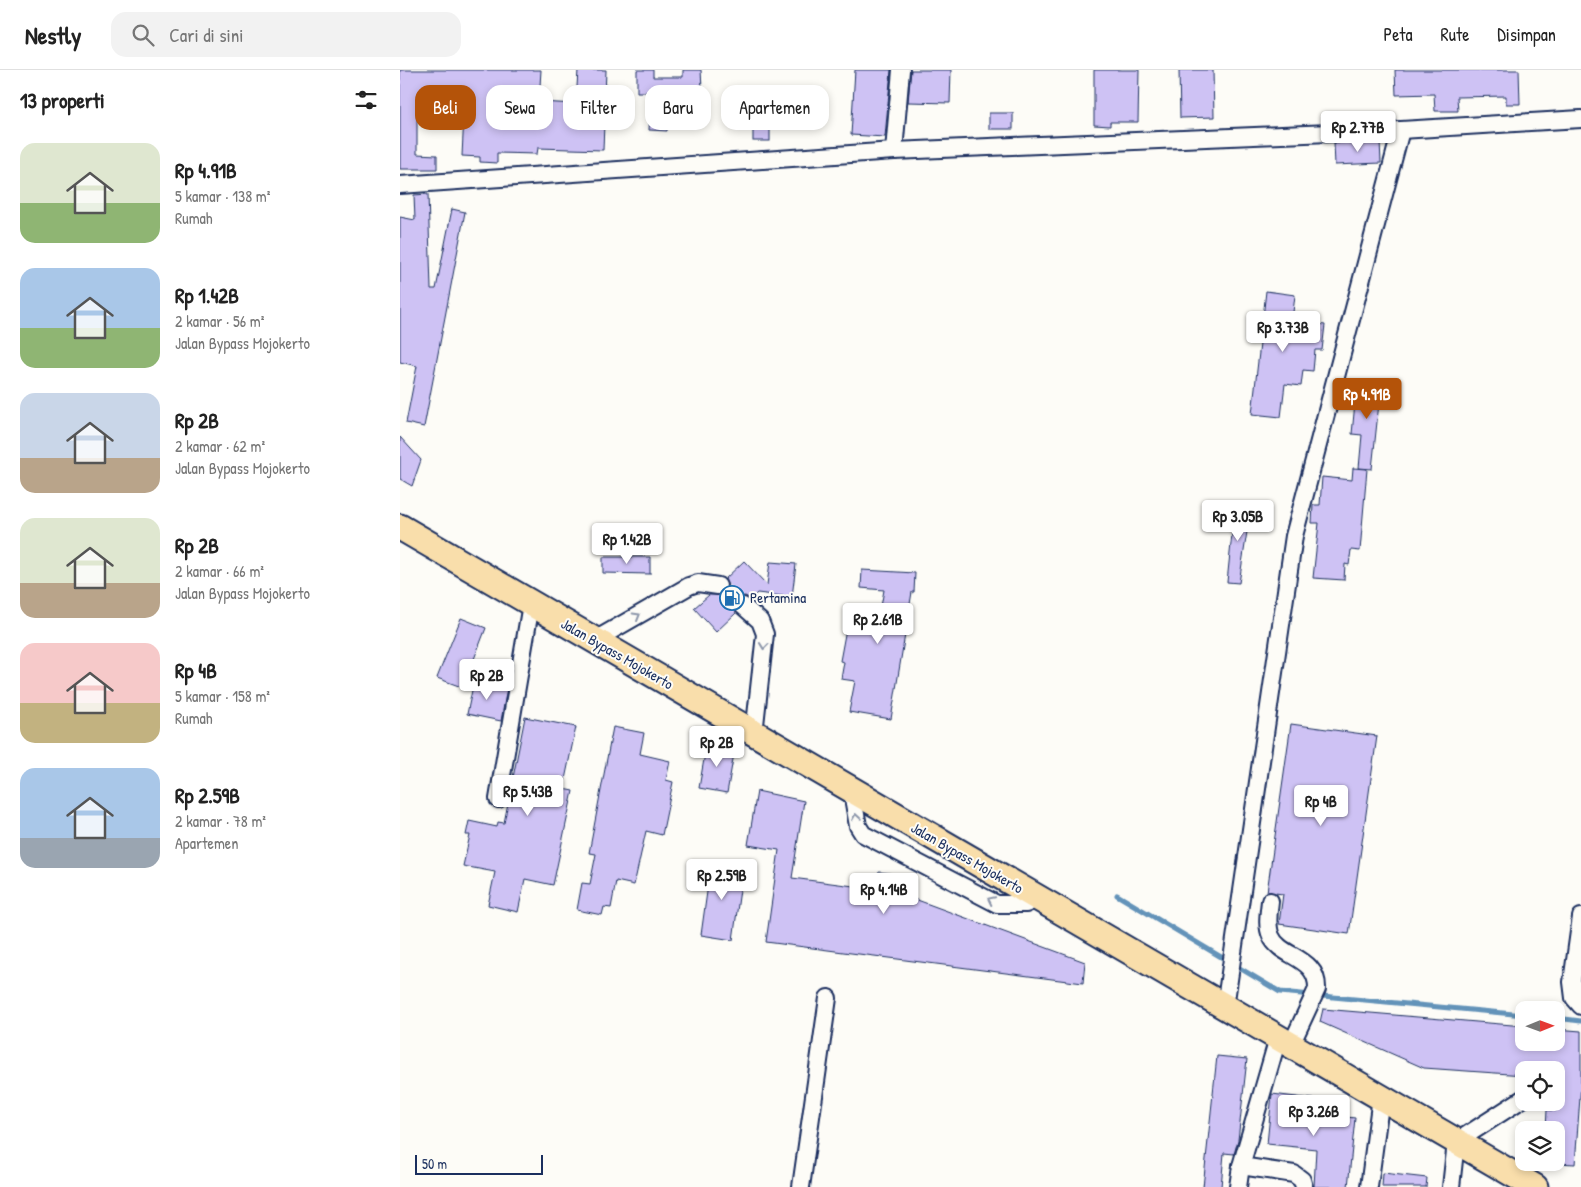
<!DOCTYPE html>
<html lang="id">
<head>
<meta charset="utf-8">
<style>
  body { margin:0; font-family:"Patrick Hand",sans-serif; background:#f2f2f2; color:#222; height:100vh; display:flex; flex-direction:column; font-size:19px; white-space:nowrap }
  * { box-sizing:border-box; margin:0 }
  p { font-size:16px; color:#767676 }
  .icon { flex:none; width:28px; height:28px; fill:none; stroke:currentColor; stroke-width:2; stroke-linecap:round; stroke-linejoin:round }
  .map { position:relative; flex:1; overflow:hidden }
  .sheet { display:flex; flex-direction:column; background:#fff; width:400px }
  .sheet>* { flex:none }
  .banner { position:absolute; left:15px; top:15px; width:475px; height:45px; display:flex; gap:10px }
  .needle { width:32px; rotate:89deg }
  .buttons { position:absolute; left:1115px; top:931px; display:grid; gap:10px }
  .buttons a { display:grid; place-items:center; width:50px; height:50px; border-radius:10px; background:#fff; box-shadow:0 2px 8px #0003; font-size:25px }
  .scale { position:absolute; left:15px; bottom:12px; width:128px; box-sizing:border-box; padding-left:5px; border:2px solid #1b2f5e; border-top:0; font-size:14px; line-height:18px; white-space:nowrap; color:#1b2f5e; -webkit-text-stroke:4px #fdfcf7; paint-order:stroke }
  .price { position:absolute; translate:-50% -42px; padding:0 11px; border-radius:5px; background:#fff; color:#222; font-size:16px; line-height:32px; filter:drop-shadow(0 1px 2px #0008) }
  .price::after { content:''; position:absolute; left:50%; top:30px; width:15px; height:11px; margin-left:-8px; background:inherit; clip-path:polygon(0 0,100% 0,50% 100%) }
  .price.on { background:#b45309; color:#fff }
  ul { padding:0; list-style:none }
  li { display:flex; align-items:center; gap:15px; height:125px; padding:0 20px }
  li span { display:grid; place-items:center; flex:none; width:140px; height:100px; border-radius:15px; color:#555 }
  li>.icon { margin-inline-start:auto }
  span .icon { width:60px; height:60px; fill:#fffc; stroke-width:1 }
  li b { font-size:21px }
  h2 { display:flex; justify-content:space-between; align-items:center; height:60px; padding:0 20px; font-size:21px }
  .tag { padding:0 18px; border-radius:15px; background:#fff; box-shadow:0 2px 8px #0003; font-size:18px; line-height:45px }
  .tag.on { background:#b45309; color:#fff }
  header { display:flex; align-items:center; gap:30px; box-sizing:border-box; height:70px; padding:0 25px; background:#fff; border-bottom:1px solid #e0e0e0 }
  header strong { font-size:24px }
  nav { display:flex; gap:28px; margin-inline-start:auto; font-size:18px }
  .search { width:350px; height:45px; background:#f2f2f2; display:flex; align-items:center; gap:12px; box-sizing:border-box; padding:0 18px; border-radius:15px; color:#767676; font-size:19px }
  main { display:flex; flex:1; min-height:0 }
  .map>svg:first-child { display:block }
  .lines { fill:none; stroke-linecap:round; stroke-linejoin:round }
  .stream { stroke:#6493b9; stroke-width:5 }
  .building { fill:#cec2f4; stroke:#1b2f5e }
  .minor-tunnel { stroke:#d0d3d8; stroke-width:16; stroke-dasharray:16 8; stroke-linecap:butt }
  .minor-casing { stroke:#1b2f5e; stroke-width:20 }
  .highway-casing { stroke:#1b2f5e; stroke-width:29 }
  .minor { stroke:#fdfcf7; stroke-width:16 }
  .highway { stroke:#f9deab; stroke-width:25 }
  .oneway { stroke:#8c96aa }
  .labels { text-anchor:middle; stroke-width:4; stroke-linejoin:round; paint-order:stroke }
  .poi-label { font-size:15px; fill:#1b2f5e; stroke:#fdfcf7; text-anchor:start }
  .street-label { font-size:15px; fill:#1b2f5e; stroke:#fdfcf7 }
</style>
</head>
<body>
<header>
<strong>Nestly</strong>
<div class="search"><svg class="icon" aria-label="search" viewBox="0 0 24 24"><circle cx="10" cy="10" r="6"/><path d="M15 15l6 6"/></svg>Cari di sini</div>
<nav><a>Peta</a><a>Rute</a><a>Disimpan</a></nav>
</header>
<main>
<section class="sheet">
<h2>13 properti<svg class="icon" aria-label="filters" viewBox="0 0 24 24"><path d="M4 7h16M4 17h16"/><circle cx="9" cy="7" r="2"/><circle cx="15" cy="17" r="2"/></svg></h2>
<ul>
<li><span style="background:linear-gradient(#dfe7d0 60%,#8fb573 0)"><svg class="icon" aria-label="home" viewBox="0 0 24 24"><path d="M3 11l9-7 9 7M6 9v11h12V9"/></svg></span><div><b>Rp 4.91B</b><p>5 kamar · 138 m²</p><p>Rumah</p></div></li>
<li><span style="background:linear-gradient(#a9c7e8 60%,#8fb573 0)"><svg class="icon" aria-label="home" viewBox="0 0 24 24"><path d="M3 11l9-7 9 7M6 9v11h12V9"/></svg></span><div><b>Rp 1.42B</b><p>2 kamar · 56 m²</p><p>Jalan Bypass Mojokerto</p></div></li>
<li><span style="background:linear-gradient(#c9d6e8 65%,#b9a48a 0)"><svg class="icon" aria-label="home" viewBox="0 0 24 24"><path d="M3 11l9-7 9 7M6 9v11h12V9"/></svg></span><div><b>Rp 2B</b><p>2 kamar · 62 m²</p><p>Jalan Bypass Mojokerto</p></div></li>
<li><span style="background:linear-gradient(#dfe7d0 65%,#b9a48a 0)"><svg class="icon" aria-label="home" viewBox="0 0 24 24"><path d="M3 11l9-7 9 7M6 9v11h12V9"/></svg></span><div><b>Rp 2B</b><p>2 kamar · 66 m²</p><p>Jalan Bypass Mojokerto</p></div></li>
<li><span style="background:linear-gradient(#f6c9c9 60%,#c2b280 0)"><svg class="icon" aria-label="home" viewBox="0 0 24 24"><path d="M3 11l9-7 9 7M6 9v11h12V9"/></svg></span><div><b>Rp 4B</b><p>5 kamar · 158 m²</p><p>Rumah</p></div></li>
<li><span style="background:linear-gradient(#a9c7e8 70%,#9aa5b1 0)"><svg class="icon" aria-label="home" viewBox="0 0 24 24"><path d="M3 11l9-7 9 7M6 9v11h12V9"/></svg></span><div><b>Rp 2.59B</b><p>2 kamar · 78 m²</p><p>Apartemen</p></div></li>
</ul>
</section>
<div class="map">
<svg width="1181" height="1117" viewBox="0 0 1181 1117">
  <rect width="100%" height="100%" fill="#fdfcf7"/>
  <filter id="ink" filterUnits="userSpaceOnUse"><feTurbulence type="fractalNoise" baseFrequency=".02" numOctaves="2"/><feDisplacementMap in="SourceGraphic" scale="10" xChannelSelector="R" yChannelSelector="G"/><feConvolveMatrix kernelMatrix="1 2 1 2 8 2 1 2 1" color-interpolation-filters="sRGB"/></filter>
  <g filter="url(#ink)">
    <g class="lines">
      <g class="stream">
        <polyline points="717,825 880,922 1124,945"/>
        <polyline points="1156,948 1181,951"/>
      </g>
    </g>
    <g class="building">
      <polygon points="0,0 141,0 139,32 176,34 178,0 206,0 203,80 138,78 137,84 97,83 97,93 80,92 80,87 62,86 64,45 50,45 51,35 17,35 17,84 37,85 37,99 0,99"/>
      <polygon points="237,0 253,0 253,7 283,7 283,0 301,0 303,38 268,40 267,61 249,60 251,22 237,22"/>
      <polygon points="455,0 491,0 485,67 451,65"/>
      <polygon points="511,0 551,0 550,33 508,32"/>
      <polygon points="694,0 739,0 738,52 710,52 710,56 694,55"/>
      <polygon points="779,0 813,0 814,47 780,48"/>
      <polygon points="995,0 1119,0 1120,34 1106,34 1106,26 1057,27 1058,41 1035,41 1034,24 996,25"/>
      <rect x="589" y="43" width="24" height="16"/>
      <rect x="353" y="47" width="17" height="24"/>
      <polygon points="980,71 981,93 935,95 934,73"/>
      <polygon points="28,124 31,219 36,219 52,139 65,142 24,357 6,353 17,296 0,292 0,147 15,150 14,125"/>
      <polygon points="866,221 895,225 892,251 925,255 922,280 915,280 913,301 903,300 901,316 885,314 881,347 852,344"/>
      <polygon points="957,312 981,314 972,399 959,398 962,365 952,364"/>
      <polygon points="0,367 21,390 12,416 0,409"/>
      <polygon points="953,398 967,399 960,481 951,480 949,495 945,494 944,510 913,508 919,453 912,453 913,435 920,435 922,407 952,410"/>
      <polygon points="835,435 851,436 839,513 827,512"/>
      <polygon points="203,487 250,487 250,504 203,503"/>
      <polygon points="344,491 367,515 370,492 396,494 392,527 357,523 351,529 345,526 339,527 333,535 336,543 316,562 294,538 309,525 321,525 325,523 328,517 325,509"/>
      <polygon points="462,500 515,503 514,522 512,522 491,649 449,642 455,611 441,609 444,592 440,591 448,548 478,553 484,520 461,518"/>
      <polygon points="61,548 86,558 69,602 73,603 67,619 37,608"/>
      <polygon points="74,611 107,618 101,651 67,644"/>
      <polygon points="125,647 176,657 163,719 173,721 153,815 125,809 118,842 88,835 95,802 63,796 70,765 66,765 69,751 97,757 98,752 104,753"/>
      <polygon points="891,654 977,666 949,864 879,854 883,824 867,822"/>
      <polygon points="213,657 244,663 240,684 270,691 266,710 273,712 262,765 246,761 234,815 216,811 211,838 204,837 202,845 177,840 182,813 190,814 196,784 189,783"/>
      <polygon points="307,672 335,678 327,723 299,718"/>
      <polygon points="357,721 404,731 392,808 477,819 479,802 495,804 493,821 685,892 683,913 366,872 379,780 348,775"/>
      <polygon points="311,793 343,798 333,870 301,865"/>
      <polygon points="923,939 1124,956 1124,972 1156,972 1156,959 1181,961 1181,1014 1175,1094 1156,1093 1156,1060 1146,1060 1147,1040 1156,1041 1158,1008 1156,1008 1156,1000 1124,1000 1124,1005 1024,998 920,952"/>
      <polygon points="817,986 847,989 838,1070 834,1084 824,1083 821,1117 803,1117"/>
      <polygon points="872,1024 921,1030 920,1044 955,1048 948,1117 914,1117 916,1079 867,1074"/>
      <polygon points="983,1103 1027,1108 1026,1117 982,1117"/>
    </g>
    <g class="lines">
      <polyline class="minor-tunnel" points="318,516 343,536"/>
      <defs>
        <g id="minor">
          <polyline points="494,81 501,0"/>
          <polyline points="0,115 494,81 1001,60 1181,49"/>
          <polyline points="343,536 360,551 365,564 354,664"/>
          <polyline points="195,570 289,516 298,513 318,516"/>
          <polyline points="452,722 458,756 463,764 597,834 626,834 637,829"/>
          <polyline points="98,729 131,534"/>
          <path d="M870,831c-1,11 -4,24 1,35 9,22 47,20 46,53l-26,56"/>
          <polyline points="1181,847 1172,912 1174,928 1181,936"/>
          <polyline points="825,937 894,466 1001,60"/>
          <polyline points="841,1096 894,1104 902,1110 904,1117"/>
          <polyline points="401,1117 428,928"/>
          <polyline points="838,1117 841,1096 878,968"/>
          <polyline points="969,1117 981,1027"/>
          <polyline points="1051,1117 1056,1072 1124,1028"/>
        </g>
        <polyline id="highway" points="0,457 1135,1117"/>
      </defs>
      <use href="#minor" class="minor-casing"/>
      <use href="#highway" class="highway-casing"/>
      <use href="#minor" class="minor"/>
      <use href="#highway" class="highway"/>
    </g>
    <defs><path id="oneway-chevron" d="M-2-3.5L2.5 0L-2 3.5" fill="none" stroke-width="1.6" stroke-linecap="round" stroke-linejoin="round" transform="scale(1.25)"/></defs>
    <g class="oneway">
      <use href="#oneway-chevron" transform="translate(237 546) rotate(-30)"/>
      <use href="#oneway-chevron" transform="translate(364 576) rotate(96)"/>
      <use href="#oneway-chevron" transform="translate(456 747) rotate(-99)"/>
      <use href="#oneway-chevron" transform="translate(591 830) rotate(-154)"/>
    </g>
  </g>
  <defs>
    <symbol id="fuel-ring" viewBox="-11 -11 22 22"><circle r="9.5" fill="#fdfcf7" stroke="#1f6fb2" stroke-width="1.5"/><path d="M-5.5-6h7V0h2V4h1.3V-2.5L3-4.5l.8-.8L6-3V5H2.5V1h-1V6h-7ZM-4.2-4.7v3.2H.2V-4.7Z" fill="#1f6fb2"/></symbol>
  </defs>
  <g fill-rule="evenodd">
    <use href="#fuel-ring" x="318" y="514" width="28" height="28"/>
  </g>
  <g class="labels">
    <g class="poi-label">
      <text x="350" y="533">Pertamina</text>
    </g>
    <g class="street-label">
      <text transform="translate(217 584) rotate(30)" y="5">Jalan Bypass Mojokerto</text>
      <text transform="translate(567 788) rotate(30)" y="5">Jalan Bypass Mojokerto</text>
    </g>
  </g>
</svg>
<div class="buttons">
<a><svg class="needle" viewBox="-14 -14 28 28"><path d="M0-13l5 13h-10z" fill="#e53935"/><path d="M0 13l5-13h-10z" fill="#767676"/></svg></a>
<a><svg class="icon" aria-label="locate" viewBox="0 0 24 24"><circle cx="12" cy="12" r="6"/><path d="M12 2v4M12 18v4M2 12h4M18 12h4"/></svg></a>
<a><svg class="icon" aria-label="layers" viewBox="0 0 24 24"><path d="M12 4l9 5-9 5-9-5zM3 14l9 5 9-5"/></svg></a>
</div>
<div class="scale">50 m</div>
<b class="price" style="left:958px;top:83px">Rp 2.77B</b>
<b class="price" style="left:883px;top:283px">Rp 3.73B</b>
<b class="price on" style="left:967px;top:350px">Rp 4.91B</b>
<b class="price" style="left:838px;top:472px">Rp 3.05B</b>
<b class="price" style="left:227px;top:495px">Rp 1.42B</b>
<b class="price" style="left:478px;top:575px">Rp 2.61B</b>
<b class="price" style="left:87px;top:631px">Rp 2B</b>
<b class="price" style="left:317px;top:698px">Rp 2B</b>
<b class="price" style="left:128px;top:747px">Rp 5.43B</b>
<b class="price" style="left:921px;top:757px">Rp 4B</b>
<b class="price" style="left:322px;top:831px">Rp 2.59B</b>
<b class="price" style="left:484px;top:845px">Rp 4.14B</b>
<b class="price" style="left:914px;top:1067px">Rp 3.26B</b>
<div class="banner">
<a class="tag on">Beli</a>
<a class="tag">Sewa</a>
<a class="tag">Filter</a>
<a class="tag">Baru</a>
<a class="tag">Apartemen</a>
</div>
</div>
</main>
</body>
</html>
